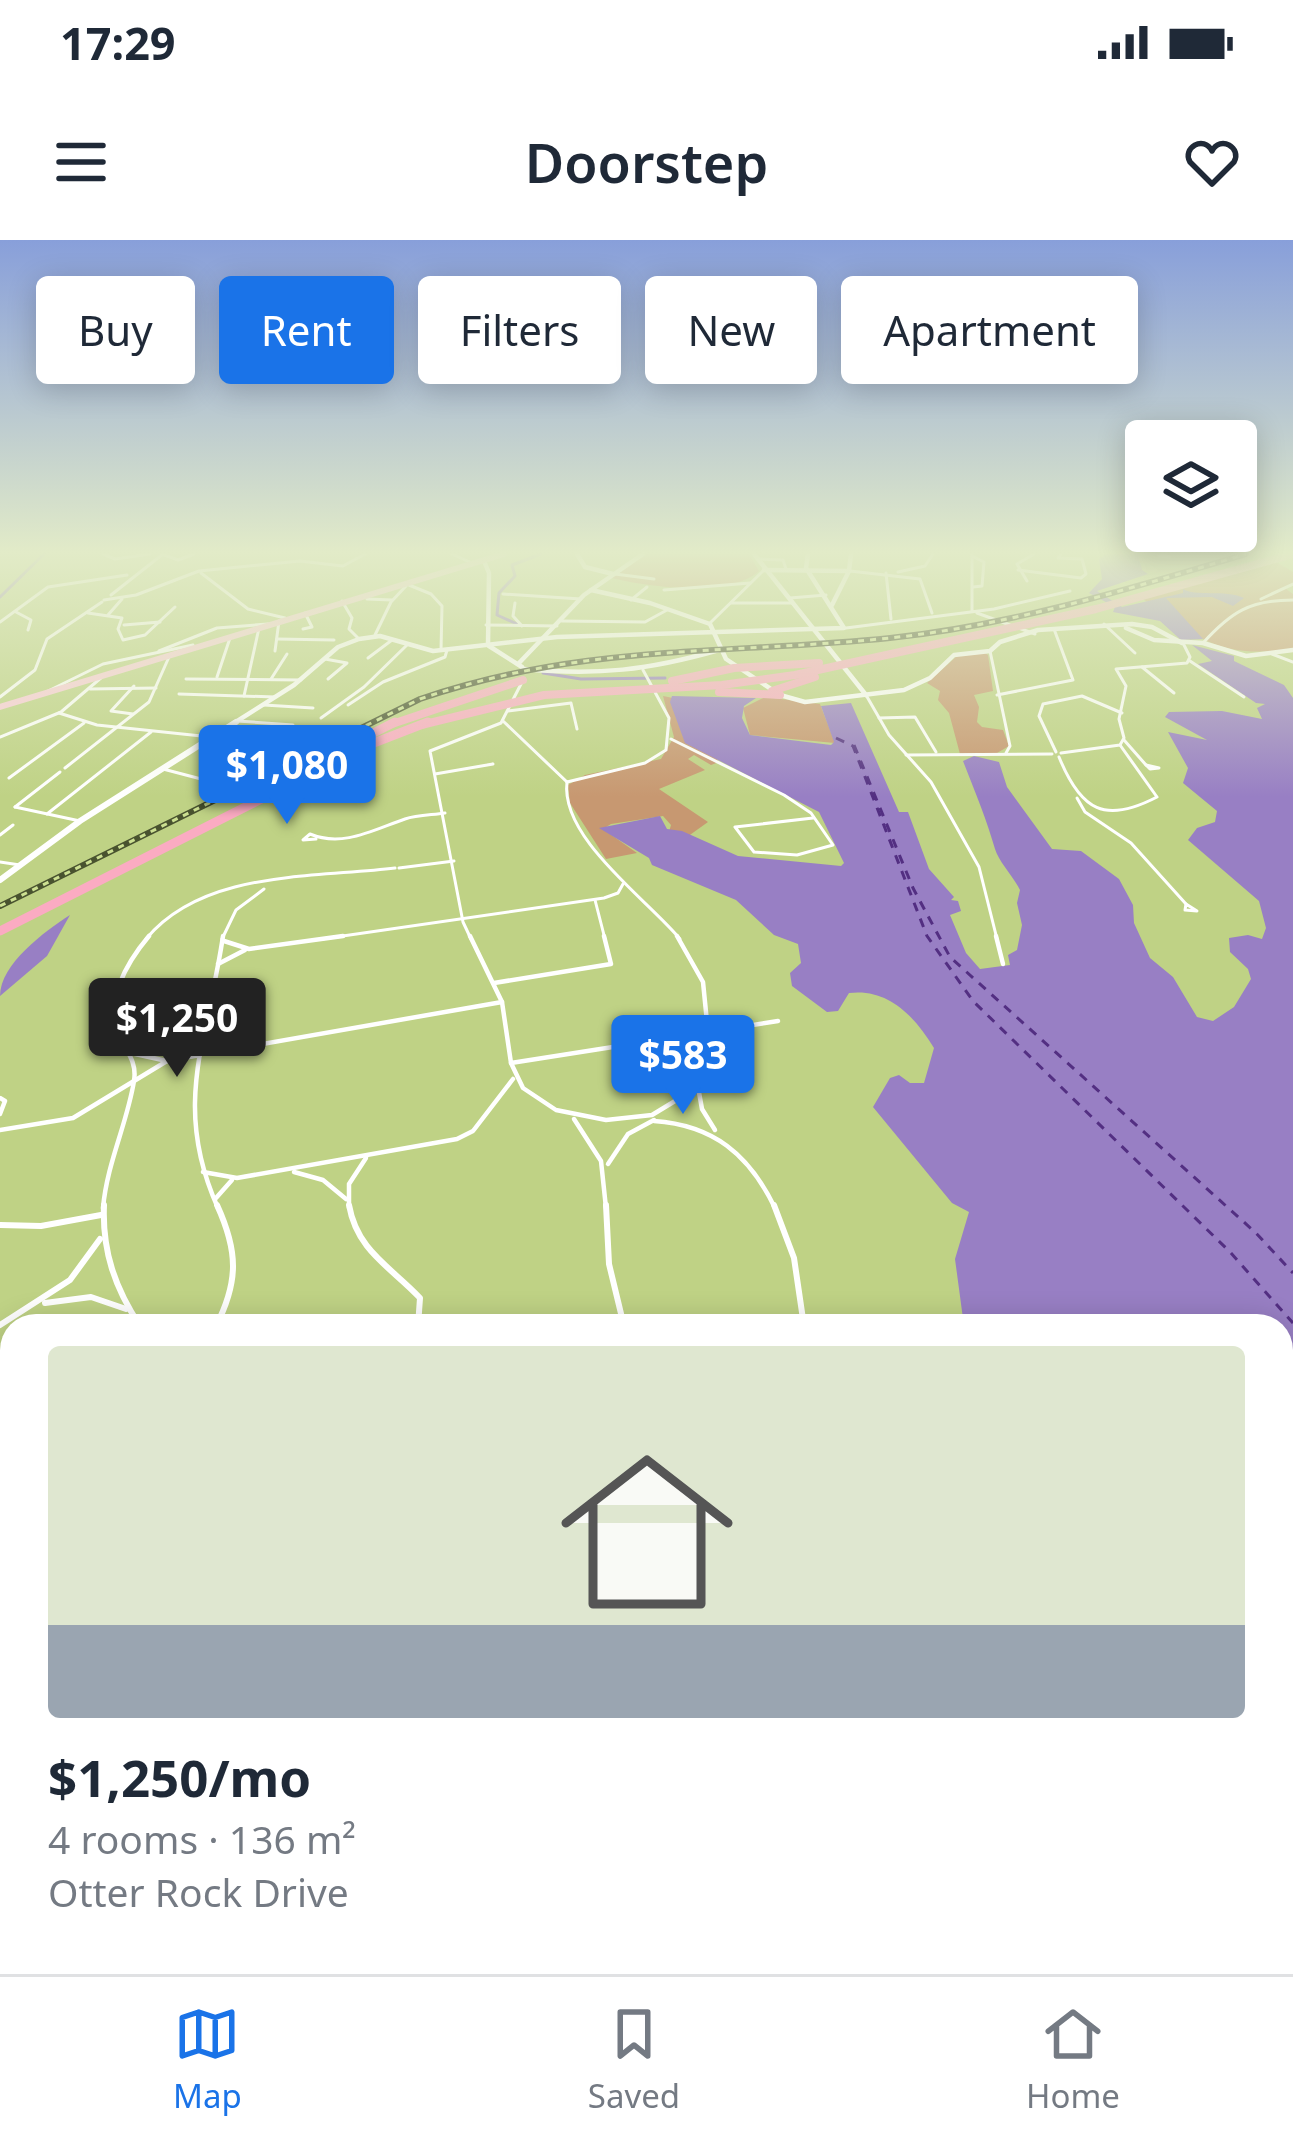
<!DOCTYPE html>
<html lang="en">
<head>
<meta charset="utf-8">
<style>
  body { margin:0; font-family:"Noto Sans",sans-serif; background:#f2f2f3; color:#1f2937; height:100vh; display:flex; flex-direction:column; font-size:45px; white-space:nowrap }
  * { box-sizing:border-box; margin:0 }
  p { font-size:39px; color:#747a83 }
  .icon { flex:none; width:66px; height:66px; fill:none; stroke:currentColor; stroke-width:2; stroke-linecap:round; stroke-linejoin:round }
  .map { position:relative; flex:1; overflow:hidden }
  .details { position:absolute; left:0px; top:1074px; width:1293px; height:660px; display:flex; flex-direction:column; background:#fff; border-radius:36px 36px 0 0; box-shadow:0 6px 30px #0003 }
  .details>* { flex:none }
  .banner { position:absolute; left:36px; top:36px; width:1221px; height:108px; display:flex; gap:24px }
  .fabs { position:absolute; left:1125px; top:180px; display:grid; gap:24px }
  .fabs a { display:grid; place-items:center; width:132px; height:132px; border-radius:12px; background:#fff; box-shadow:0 6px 30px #0003; font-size:60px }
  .price { position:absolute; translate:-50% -102px; padding:0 27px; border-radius:12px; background:#1a73e8; color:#fff; font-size:39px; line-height:78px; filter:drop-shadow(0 3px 6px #0008) }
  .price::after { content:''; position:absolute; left:50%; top:72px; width:36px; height:27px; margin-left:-18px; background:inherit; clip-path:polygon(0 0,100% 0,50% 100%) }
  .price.active { background:#222; color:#fff }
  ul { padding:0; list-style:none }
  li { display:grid; align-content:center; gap:24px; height:636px; padding:0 48px }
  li+li { border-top:3px solid #e0e1e3 }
  li span { display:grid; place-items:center; height:372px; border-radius:12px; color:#555 }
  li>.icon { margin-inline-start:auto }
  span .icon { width:216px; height:216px; fill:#fffc; stroke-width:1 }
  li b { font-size:51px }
  .chip { padding:0 42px; border-radius:12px; background:#fff; box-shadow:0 6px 30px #0003; font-size:42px; line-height:108px }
  .chip.active { background:#1a73e8; color:#fff }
  .status { display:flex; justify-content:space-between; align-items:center; height:84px; padding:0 60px; background:#fff; direction:ltr }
  .status svg { height:33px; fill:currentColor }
  header { display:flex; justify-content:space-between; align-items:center; height:156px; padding:0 48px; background:#fff; font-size:54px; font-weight:600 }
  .tabs { display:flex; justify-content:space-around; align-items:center; height:168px; border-top:3px solid #e0e1e3; background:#fff; font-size:33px; color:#747a83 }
  .tabs a { display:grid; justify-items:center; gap:6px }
  .tabs .active { color:#1a73e8 }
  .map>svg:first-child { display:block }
  .green { fill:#c79871 }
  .water { fill:#987fc4 }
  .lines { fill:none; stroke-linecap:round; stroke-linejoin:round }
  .stream { stroke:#987fc4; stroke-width:3 }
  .ferry { stroke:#532f82; stroke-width:3; stroke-dasharray:9 8; stroke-linecap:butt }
  .street-far2 { stroke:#fff; stroke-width:3 }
  .street-far1 { stroke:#fff; stroke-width:4.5 }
  .street { stroke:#fff; stroke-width:6 }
  .secondary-far1 { stroke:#fff; stroke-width:4.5 }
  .secondary { stroke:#fff; stroke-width:6 }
  .primary { stroke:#fdcdda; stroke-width:6 }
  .highway-far1 { stroke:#fbabc2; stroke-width:8 }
  .highway { stroke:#fbabc2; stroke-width:9 }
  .rail-casing { stroke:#49532f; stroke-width:6 }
  .rail { stroke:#cce091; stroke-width:3; stroke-dasharray:6; stroke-linecap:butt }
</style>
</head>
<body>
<div class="status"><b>17:29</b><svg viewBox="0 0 49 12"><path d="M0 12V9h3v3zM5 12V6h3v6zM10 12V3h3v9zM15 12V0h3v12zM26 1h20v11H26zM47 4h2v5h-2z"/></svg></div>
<header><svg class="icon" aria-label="menu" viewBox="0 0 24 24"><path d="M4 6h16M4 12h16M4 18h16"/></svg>Doorstep<svg class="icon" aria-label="heart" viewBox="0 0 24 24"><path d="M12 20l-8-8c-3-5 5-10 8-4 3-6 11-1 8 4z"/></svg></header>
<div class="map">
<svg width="1293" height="1734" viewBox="0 0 1293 1734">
  <rect width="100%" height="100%" fill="#bfd285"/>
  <g class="green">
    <path d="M646,314h103l10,17c-29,27 -112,16 -147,7z"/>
    <path d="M1273,320l20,12v11l-7,6 7,5v55c-70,10 -95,-9 -150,-50z"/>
    <polygon points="983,412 988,415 993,451 974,455 979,467 977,482 982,487 1003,490 1009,506 997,513 960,514 949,473 938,460 940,451 927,443 957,416"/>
    <polygon points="663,456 673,458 719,522 711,525 694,515 688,519 705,530 659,549 708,582 687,597 669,592 671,585 663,576 611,584 603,589 637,613 606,619 570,563 568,545 585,535 661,519 674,497"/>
    <polygon points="765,457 820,464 835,503 750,495 743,468"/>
  </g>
  <g class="water">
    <path d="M1107,314h31l4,16 6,4 -51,17 25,16 61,-14v-4c12,8 41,0 61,9l-11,8 -21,-9 -46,1 37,41 -22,1 -21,-19 -47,-9 2,-5 -26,-14 13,-14 -3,-20z"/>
    <path d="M1192,405l42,11v5l50,24 9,13v1276h-1293v-389l12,-3v380h1269v-636h-317l-9,-67 14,-47 -17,-9 -79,-96 17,-29 9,-3 11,8h14l10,-35c-19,-31 -45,-60 -85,-55l-11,18 -11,1 -35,-26 -2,-13 11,-10 -3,-19 -24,-9 -38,-35 -84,-35 -3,-7 -50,-30 61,-12 7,13 15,2 56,25 103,10 3,-3 -25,-51 -134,-69 -15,-41 2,-6 84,2 -12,8 -2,12 8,17 81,10 3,-3 -13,-36 30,-3 48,109h9l21,57 25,28 -3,3 7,1 3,10 -11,4 16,38 14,16 30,-4 -2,-10 9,-5 5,-25 -5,-22 3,-13c-7,-14 -21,-28 -25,-41 -8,-28 -19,-55 -32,-88l11,-5 25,6 8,25 45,62 29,2 38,28 14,26 1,18 16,35 23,19 24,40 16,4 21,-14 17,-28 -3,-10 -18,-17 -1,-14 19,-3 14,4 4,-11 -7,-27 -71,-61 9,-12 18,-6 2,-11 -34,-28 5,-15 -20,-36 39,8 -42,-23 4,-5 53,-1 40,8 -5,-11 8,-4 -9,-1 -58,-39 14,-3z"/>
    <path d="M70,675l-23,41 -47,40c0,-32 44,-64 70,-81z"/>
  </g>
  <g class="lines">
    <g class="stream">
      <polyline points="0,357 44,314"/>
      <polyline points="517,384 497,375 499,353 515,336 512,325 541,314"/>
      <polyline points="543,433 581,439 665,438"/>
    </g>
    <g class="ferry">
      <polyline points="836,498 853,506 927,696 973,761 1230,1012 1293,1083"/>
      <polyline points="854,505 913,648 950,717 1256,993 1293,1033"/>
    </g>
    <g class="street-far2">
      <polyline points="103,314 115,319 150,314"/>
      <polyline points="162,314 178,320 194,314"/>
      <polyline points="452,314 474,324"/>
      <polyline points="972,314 972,371"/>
      <polyline points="1061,314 1058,318 1082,319"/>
      <polygon points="1162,314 1169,317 1159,316"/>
      <polyline points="972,316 984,322 982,346 973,347"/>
      <polyline points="757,319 783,320 786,329"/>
      <polyline points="1018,330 1081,338 1086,334 1082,319"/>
      <polyline points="850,331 920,339 932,373"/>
      <polyline points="898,332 925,326 933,314"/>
      <polyline points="201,333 248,369 285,378"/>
      <polyline points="886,333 891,379"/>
      <polyline points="615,334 654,339"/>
      <polyline points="1027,341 1017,324 1034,314"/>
      <polyline points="409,345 431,354 442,366 441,410"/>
      <polyline points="664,350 750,343"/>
      <polyline points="503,354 581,359"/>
      <polyline points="111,355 163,314"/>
      <polyline points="790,358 826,355"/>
      <polyline points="367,359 392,360"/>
      <polyline points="1261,359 1293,344"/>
      <polyline points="104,360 136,355 199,331 300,321 343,326 365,314"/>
      <polyline points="631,360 647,347"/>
      <polyline points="342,361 352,378 349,389 359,399"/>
      <polyline points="515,363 513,376 522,386"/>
      <polyline points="731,363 791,363"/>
      <polyline points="16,372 31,380 28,390"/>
      <polyline points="88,373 122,378 118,389 123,400 145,395 175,367"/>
      <polyline points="977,373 1035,394"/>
      <polyline points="108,375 122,359"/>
      <polyline points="562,381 645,382 667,370"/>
      <polyline points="0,382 48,347 127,335"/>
      <polyline points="709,384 764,330"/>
      <polyline points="1104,384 1135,413"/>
      <polyline points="124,385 160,382"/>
      <polyline points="486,385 557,386"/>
      <polyline points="846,388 994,369 1070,351"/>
      <polyline points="303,389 312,387 305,373"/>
      <polyline points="375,395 391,362 406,346"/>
      <polyline points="277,399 334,400"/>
      <path d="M1203,403c28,-31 47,-43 90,-43"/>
      <polyline points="159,411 217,388 268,384"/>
      <polyline points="275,411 279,381"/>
      <polyline points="990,411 1010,506 1006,513"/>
      <polyline points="1272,414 1293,422"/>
      <polyline points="368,418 392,400"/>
      <polyline points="325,419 347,423 328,439"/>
      <polyline points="1190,421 1244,457"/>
      <polyline points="1142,427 1174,453"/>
      <polyline points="217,437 230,398"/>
      <polyline points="186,439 301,440"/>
      <polyline points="271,439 287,414"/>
      <polyline points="90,449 156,448"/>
      <polyline points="42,454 103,424 193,405"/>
      <polyline points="179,454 275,457"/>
      <polyline points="866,455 889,495 931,542 979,627 997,699"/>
      <polyline points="997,455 1073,440 1054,389"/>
      <polyline points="244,456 259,388"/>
      <polyline points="0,457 35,430 47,399 102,362"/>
      <polyline points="264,465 313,468"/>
      <polyline points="348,465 383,442 445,417 447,410"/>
      <polyline points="508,471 571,463 577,489"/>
      <polyline points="59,473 97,485 278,504"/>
      <polyline points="133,474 111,471 134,446"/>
      <polyline points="321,478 364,447 407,405"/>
      <polyline points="879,478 915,477 936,512"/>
      <polyline points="237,481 293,485"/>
      <polyline points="503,481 567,542"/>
      <polyline points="0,497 61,472 102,437"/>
      <polyline points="671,499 784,555 811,573 833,605 797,615 754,612 735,587 813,578"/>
      <polyline points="1124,500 1146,525"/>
      <polyline points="1056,512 1039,476 1043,464 1082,456 1122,473"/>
      <polyline points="1061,513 1120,505 1124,498 1119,479 1126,446 1116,429 1187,423 1190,417 1183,403"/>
      <polyline points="906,515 1052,514"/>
      <path d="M1059,517c22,54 46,67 98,40l-37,-52"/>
      <polygon points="1146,525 1159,528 1150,529"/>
      <polyline points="65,528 149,462 169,417"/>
      <polyline points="163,529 205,540"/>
      <polyline points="435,534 493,524 487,525"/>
      <polyline points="9,538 84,483"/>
      <polyline points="212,540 254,504"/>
      <path d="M567,542c-7,56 81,118 113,157"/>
      <polyline points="567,542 645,523 666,510 669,478 643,430"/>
      <polyline points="1077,558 1085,572 1131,603 1186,664"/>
      <polyline points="15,567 80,581"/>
      <polyline points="15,567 60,532"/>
      <polyline points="47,574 151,492"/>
      <polyline points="0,595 13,585"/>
      <path d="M316,599l-13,1 7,-6c33,14 65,-5 95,-15 12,-4 27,-4 40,-6"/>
      <polyline points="0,622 20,625"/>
      <polyline points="399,628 454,621"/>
      <polyline points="595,660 605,699"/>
      <polygon points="1186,664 1197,671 1185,670"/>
      <path d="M146,699c57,-69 167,-61 249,-71"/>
      <polyline points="222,699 236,670 264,649"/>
      <polyline points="322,699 604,658 618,653 623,644"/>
      <polyline points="471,699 463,682 430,511 501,483 521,444"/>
    </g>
    <g class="street-far1">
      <polyline points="470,696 502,762 511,823 523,848 556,870 606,880 652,875 698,847 715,791"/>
      <polyline points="677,696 703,742 708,792"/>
      <polyline points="996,696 1003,724"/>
      <polyline points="224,701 249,709 343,696"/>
      <polyline points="218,724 245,710"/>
      <polyline points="494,743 611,724 604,696"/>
      <polyline points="211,813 502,762"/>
      <polyline points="135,814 167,821 200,815"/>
      <polyline points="511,823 778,781"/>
      <polyline points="698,847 702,869 715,890"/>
      <polyline points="0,858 5,861 0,874"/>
      <polyline points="574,879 601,921 606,968"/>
      <path d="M654,881c59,4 95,33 121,87"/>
      <polyline points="0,890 73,878 167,821"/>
      <polyline points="608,924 628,894 654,880"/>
      <polyline points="203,932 237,938 457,899 473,891 513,839"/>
      <polyline points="294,932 323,940 346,959"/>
      <polyline points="216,958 232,940"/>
      <path d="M103,968c4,-45 24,-84 31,-127 3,-18 -6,-28 -14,-43 -18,-34 7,-76 29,-102"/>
      <path d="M218,968c-47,-104 -10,-169 5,-272"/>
      <polyline points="349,968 349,944 366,918"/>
    </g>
    <g class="street">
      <path d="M104,965c-2,46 11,83 36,121"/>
      <path d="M349,965c8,46 42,62 71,93l-2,28"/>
      <polyline points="606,965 609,1024 624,1086"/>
      <polyline points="774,965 794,1018 804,1086"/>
      <polyline points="0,985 41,986 101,975"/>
      <polyline points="45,1063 91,1057 126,1069"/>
      <polyline points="0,1085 70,1040 100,999"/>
      <path d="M216,1086c23,-45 22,-75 1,-121"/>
      <polyline points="0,1259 12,1256"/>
    </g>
    <g class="secondary-far1">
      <polyline points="577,314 585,327 613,334"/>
      <polyline points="754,314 866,455"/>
      <polyline points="484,321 489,333 488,405"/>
      <polyline points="764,330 849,331"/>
      <polyline points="591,350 650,363 710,384 726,419 780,455 805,462 904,450 930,438 954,415 990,411 1000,402 1038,390 1132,384 1152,387 1182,403"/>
      <polyline points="832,365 849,331 851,314"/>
      <polyline points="1126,388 1154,400 1203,403 1246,416 1293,410"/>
      <polyline points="489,406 522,427"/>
      <polyline points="519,423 584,355 643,314"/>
      <path d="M524,429c73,7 125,1 195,-19"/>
      <polyline points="231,485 294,445 338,407 359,399 380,396 433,411 557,397 844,388 806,328 808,314"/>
    </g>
    <polyline class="secondary" points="0,640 80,581 236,482"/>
    <polyline class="primary" points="0,467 504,314"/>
    <g class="highway-far1">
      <polyline points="672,441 734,428 819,423"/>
      <polyline points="772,451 815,437"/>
      <polyline points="719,452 780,455"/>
      <polyline points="389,485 523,440"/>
      <polyline points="421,485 544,455 722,445 795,435 1096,369 1293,314"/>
    </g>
    <g class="highway">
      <polyline points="287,537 395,482"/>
      <polyline points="0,691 366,506 428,482"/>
    </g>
    <defs>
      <path id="rail" d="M0,666l420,-207c165,-56 302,-44 470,-61 122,-13 239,-49 356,-84"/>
    </defs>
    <use href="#rail" class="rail-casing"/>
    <use href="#rail" class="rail"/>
  </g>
  <linearGradient id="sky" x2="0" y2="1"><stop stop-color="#889fda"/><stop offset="0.56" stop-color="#e2ebc8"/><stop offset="1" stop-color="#e2ebc8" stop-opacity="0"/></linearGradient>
  <rect width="1293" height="557" fill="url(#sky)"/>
</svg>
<div class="fabs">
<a><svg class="icon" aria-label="layers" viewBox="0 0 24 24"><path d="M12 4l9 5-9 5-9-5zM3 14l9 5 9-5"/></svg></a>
</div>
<b class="price" style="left:287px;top:587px">$1,080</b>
<b class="price active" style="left:177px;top:840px">$1,250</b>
<b class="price" style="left:683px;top:877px">$583</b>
<div class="banner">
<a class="chip">Buy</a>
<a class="chip active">Rent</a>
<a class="chip">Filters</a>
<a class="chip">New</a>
<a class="chip">Apartment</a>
</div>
<section class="details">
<ul>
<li><span style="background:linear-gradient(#dfe7d0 75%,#9aa5b1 0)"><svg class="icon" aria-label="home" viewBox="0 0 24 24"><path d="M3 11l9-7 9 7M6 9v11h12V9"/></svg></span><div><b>$1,250/mo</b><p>4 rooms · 136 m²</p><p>Otter Rock Drive</p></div></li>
</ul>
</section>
</div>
<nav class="tabs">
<a class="active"><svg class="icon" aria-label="map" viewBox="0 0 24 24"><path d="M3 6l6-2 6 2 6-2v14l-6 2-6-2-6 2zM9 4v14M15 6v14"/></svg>Map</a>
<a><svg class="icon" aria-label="saved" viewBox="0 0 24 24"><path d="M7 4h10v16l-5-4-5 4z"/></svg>Saved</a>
<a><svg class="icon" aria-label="home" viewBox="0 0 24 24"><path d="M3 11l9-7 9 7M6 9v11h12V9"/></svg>Home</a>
</nav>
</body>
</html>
